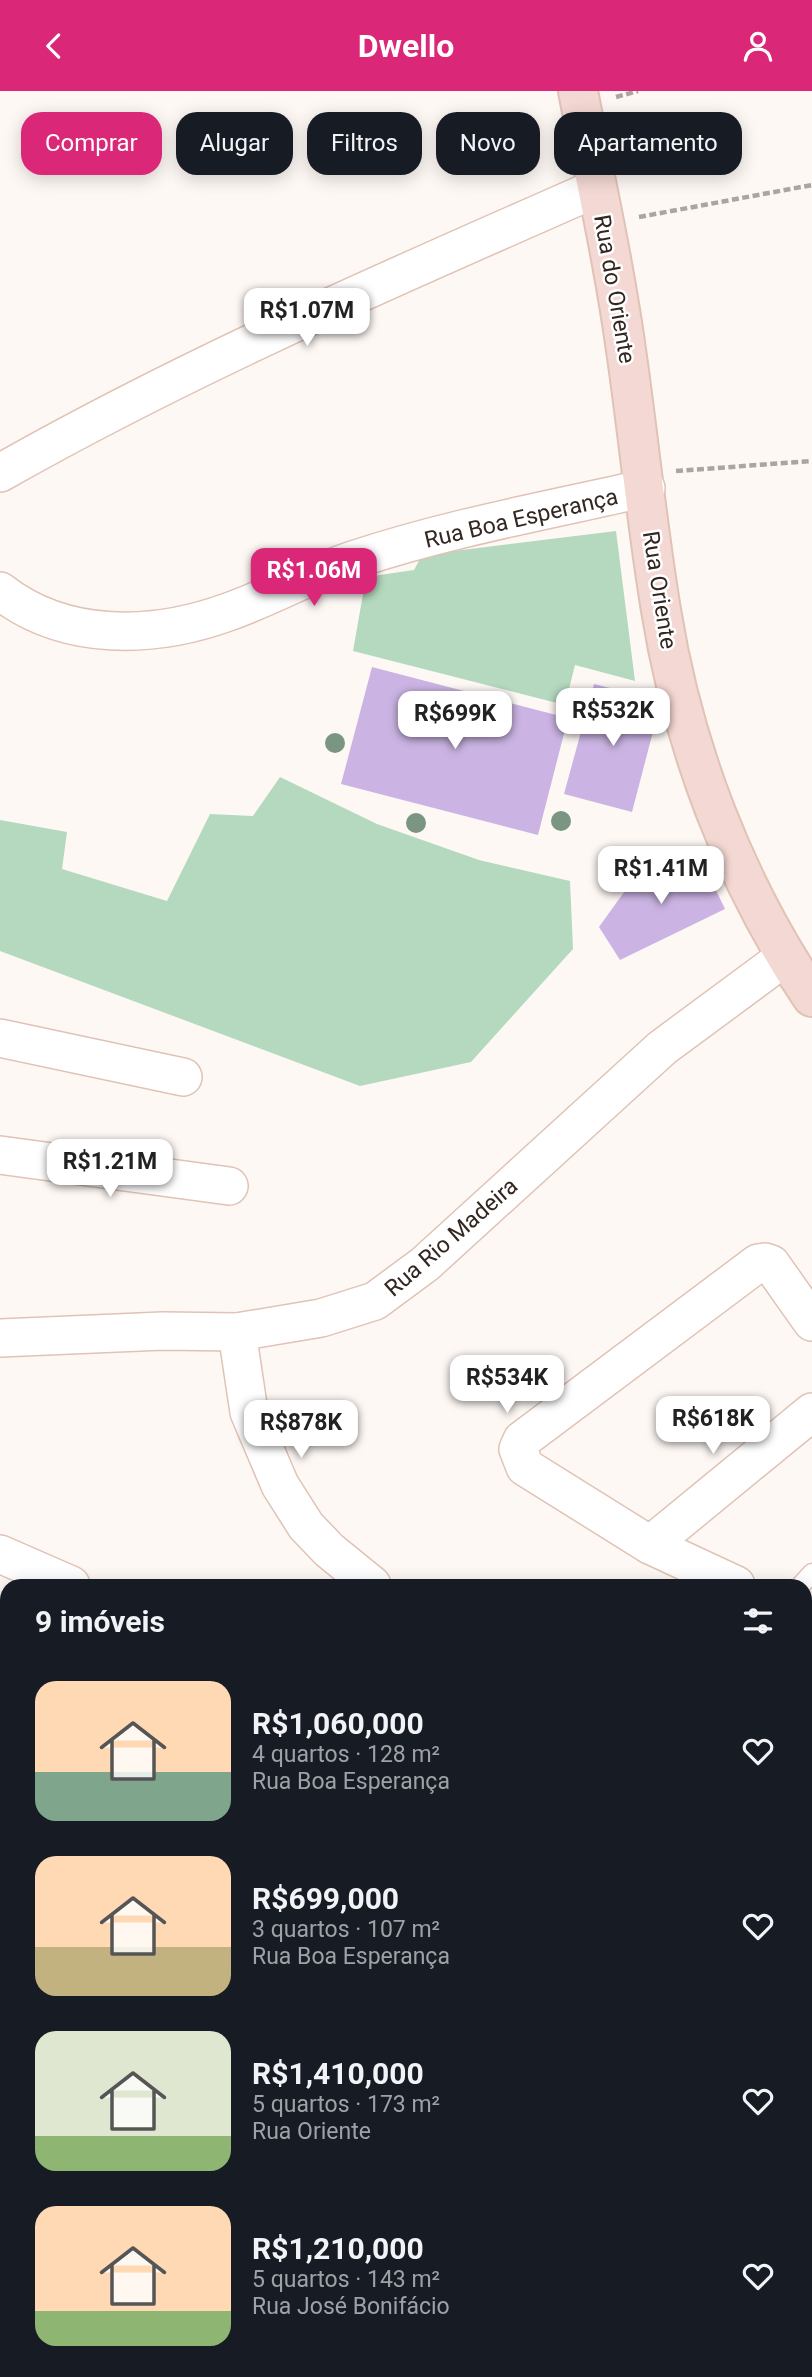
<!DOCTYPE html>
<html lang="pt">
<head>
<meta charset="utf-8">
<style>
  body { margin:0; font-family:Roboto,sans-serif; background:#20242c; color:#f1f3f6; height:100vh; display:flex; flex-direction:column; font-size:26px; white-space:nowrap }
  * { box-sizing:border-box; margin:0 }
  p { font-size:23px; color:#9ea1a6 }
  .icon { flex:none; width:38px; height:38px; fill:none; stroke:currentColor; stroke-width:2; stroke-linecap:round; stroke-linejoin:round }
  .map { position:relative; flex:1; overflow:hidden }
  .panel { position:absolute; left:0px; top:1488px; width:812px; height:800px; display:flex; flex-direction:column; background:#171b24; border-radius:21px 21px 0 0; box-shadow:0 4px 18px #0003 }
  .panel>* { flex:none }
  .top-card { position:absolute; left:21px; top:21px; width:770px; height:63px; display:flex; gap:14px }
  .price { position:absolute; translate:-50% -60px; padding:0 16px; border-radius:14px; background:#fff; color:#222; font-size:23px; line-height:46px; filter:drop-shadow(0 2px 4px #0008) }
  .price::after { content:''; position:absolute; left:50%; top:42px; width:21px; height:16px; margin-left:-10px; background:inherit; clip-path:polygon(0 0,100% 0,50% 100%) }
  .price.current { background:#db2777; color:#fff }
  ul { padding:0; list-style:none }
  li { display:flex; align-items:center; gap:21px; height:175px; padding:0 35px }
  li span { display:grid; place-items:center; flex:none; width:196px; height:140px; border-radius:21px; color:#555 }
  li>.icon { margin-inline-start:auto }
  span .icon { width:84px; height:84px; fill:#fffc; stroke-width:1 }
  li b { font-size:30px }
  h2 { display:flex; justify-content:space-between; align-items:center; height:84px; padding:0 35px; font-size:30px }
  .pill { padding:0 24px; border-radius:21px; background:#171b24; box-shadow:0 4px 18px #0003; font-size:24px; line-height:63px }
  .pill.current { background:#db2777; color:#fff }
  header { display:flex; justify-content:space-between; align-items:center; height:91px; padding:0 35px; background:#db2777; color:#fff; font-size:32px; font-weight:700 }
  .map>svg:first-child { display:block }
  .green { fill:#b4d9be }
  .building { fill:#cbb4e3 }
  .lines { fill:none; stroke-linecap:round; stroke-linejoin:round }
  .lane-casing { stroke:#e0c3b5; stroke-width:21 }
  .street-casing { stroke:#e0c3b5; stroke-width:40 }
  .secondary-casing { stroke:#e0c3b5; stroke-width:42 }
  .path { stroke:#aca49f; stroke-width:4.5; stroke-dasharray:7 3.5; stroke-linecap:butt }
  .lane { stroke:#fff; stroke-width:18 }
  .street { stroke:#fff; stroke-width:37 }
  .secondary { stroke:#f4d8d3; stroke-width:38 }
  .tree { fill:#7a9683 }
  .labels { text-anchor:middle; stroke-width:5; stroke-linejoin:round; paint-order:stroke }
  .street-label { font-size:23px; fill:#322721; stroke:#fff }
</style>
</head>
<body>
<header><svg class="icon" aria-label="back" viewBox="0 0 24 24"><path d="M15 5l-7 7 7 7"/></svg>Dwello<svg class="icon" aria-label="person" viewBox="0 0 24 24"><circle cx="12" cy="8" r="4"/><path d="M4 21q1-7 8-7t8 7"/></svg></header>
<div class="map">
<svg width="812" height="2286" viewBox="0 0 812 2286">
  <rect width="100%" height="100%" fill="#fef8f5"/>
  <g class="green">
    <polygon points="616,440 635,590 575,574 565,614 353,560 366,486 414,479 422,464"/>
    <polygon points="280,686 377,733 479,769 570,790 573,858 471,971 360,995 0,860 0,729 67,741 62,778 167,810 210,723 253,725"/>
  </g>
  <g class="building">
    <polygon points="372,576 568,627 538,744 341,693"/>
    <polygon points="594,593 661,610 632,721 564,703"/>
    <polygon points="698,762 725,818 620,869 599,836 632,790"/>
  </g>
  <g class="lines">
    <defs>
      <g id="lane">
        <polyline points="801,1494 812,1482"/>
        <polyline points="805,1722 812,1722"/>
      </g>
      <g id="street">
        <path d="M0,382c192,-109 395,-196 597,-285"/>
        <path d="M0,500c65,51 154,48 228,21 43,-15 84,-39 128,-53 94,-31 193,-49 290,-71"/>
        <polyline points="0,947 183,986"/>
        <polyline points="0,1064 229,1095"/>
        <polyline points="237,1241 249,1321 280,1394 306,1435 329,1459 372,1494"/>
        <polyline points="0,1247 163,1240 237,1241 321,1227 375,1210 425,1173 662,957 785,866"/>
        <polyline points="650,1454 812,1321"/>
        <polyline points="0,1463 71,1494"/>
        <polyline points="736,1494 650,1454 525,1376 518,1358 522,1349 758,1172 765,1171 771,1173 812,1231"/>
        <polyline points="805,1530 808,1537 805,1547"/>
        <polyline points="0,1943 7,1947"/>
        <polyline points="805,2118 812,2117"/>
        <polyline points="199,2286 201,2280"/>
      </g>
      <path id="secondary" d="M578,0c17,88 37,177 49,266 12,84 20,169 34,253 22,137 73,271 151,387"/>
    </defs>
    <use href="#lane" class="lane-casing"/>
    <use href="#street" class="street-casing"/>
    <use href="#secondary" class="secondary-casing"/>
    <g class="path">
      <polyline points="616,6 638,0"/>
      <polyline points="639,126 812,94"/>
      <polyline points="676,380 812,370"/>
      <polyline points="805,1865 812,1880"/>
      <polyline points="456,2280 458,2286"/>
      <polyline points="580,2280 582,2286"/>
      <polyline points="677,2280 679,2286"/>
    </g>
    <use href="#lane" class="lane"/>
    <use href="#street" class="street"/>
    <use href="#secondary" class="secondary"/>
  </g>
  <g class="tree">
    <circle cx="335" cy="652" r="10"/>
    <circle cx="561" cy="730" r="10"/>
    <circle cx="416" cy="732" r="10"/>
  </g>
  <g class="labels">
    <g class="street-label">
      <text transform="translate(615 198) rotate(80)" y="8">Rua do Oriente</text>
      <text transform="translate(521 427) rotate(-13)" y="8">Rua Boa Esperança</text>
      <text transform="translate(660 499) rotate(81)" y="8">Rua Oriente</text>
      <text transform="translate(451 1146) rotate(-41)" y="8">Rua Rio Madeira</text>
    </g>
  </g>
</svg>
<b class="price" style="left:307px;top:257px">R$1.07M</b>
<b class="price current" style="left:314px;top:517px">R$1.06M</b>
<b class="price" style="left:613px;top:657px">R$532K</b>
<b class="price" style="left:455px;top:660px">R$699K</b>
<b class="price" style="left:661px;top:815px">R$1.41M</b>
<b class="price" style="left:110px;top:1108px">R$1.21M</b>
<b class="price" style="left:507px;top:1324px">R$534K</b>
<b class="price" style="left:713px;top:1365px">R$618K</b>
<b class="price" style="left:301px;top:1369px">R$878K</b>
<div class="top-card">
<a class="pill current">Comprar</a>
<a class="pill">Alugar</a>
<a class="pill">Filtros</a>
<a class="pill">Novo</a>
<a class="pill">Apartamento</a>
</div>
<section class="panel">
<h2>9 imóveis<svg class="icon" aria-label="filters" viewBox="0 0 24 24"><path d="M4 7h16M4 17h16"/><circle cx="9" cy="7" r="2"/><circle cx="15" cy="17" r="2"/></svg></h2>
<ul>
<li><span style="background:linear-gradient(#ffd9b3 65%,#7fa58c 0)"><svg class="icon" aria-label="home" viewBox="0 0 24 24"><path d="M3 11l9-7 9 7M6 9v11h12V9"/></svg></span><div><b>R$1,060,000</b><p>4 quartos · 128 m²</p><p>Rua Boa Esperança</p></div><svg class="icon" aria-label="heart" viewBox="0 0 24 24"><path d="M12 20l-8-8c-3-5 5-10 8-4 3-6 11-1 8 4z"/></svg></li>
<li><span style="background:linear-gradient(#ffd9b3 65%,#c2b280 0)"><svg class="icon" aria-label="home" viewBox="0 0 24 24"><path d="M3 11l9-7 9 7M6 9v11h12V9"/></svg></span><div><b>R$699,000</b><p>3 quartos · 107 m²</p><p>Rua Boa Esperança</p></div><svg class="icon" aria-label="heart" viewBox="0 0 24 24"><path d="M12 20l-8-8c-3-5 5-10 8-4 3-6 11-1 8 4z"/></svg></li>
<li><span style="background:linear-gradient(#dfe7d0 75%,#8fb573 0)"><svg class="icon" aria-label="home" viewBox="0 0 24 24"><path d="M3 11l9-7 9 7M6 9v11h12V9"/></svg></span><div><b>R$1,410,000</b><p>5 quartos · 173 m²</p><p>Rua Oriente</p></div><svg class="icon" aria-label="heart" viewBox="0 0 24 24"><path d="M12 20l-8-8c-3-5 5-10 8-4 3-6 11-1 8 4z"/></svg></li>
<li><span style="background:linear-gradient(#ffd9b3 75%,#8fb573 0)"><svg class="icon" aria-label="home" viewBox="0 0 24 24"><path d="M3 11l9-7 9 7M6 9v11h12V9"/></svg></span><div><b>R$1,210,000</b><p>5 quartos · 143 m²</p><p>Rua José Bonifácio</p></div><svg class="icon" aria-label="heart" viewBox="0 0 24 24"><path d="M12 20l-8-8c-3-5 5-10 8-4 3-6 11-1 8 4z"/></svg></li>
</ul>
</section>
</div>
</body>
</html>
